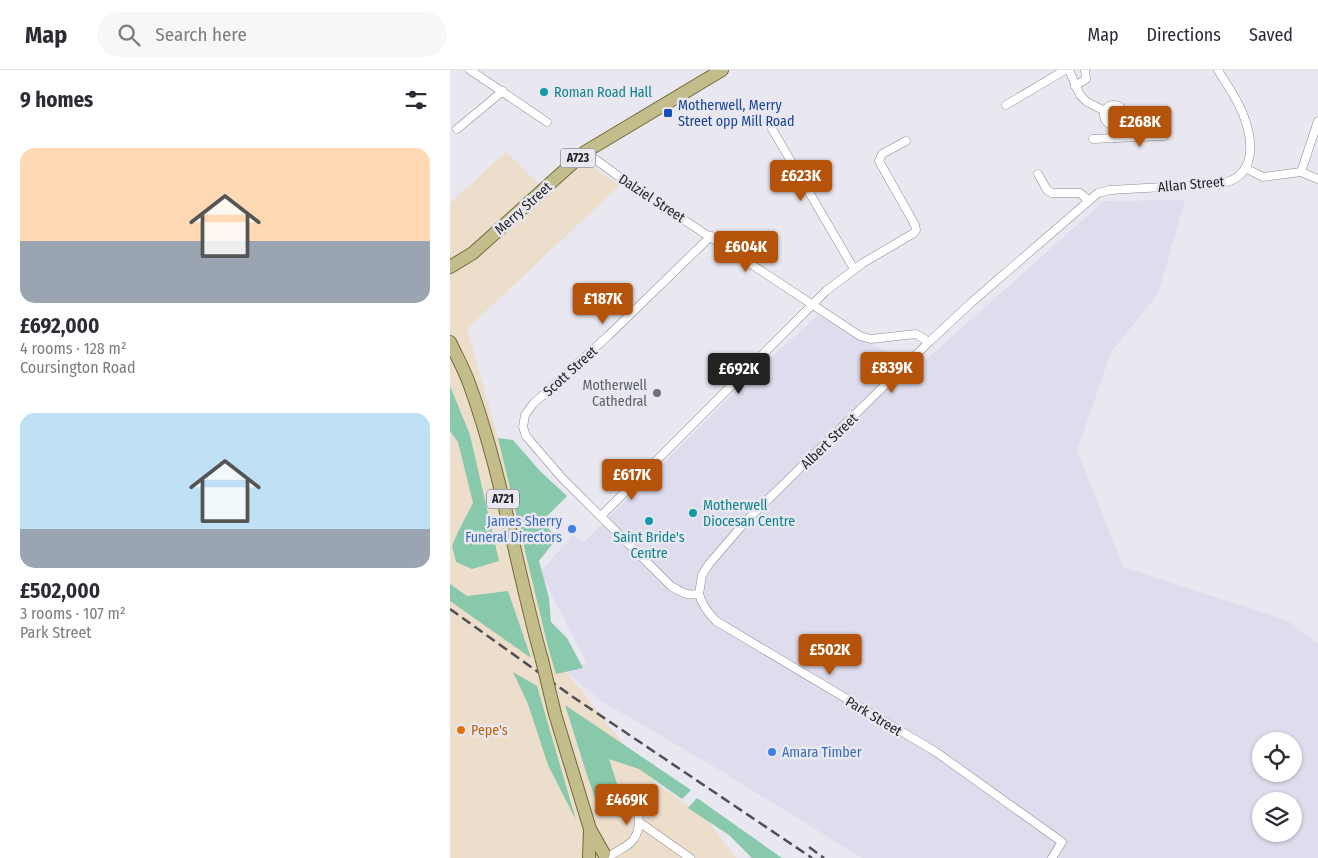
<!DOCTYPE html>
<html lang="en">
<head>
<meta charset="utf-8">
<style>
  body { margin:0; font-family:"Fira Sans Condensed",sans-serif; background:#f7f7f7; color:#2b2b33; height:100vh; display:flex; flex-direction:column; font-size:19px; white-space:nowrap }
  * { box-sizing:border-box; margin:0 }
  p { font-size:16px; color:#7c7c81 }
  .icon { flex:none; width:28px; height:28px; fill:none; stroke:currentColor; stroke-width:2; stroke-linecap:round; stroke-linejoin:round }
  .map { position:relative; flex:1; overflow:hidden }
  .side { display:flex; flex-direction:column; background:#fff; width:450px }
  .side>* { flex:none }
  .tools { position:absolute; left:802px; top:662px; display:grid; gap:10px }
  .tools a { display:grid; place-items:center; width:50px; height:50px; border-radius:50%; background:#fff; box-shadow:0 1px 4px #0004; font-size:25px }
  .price { position:absolute; translate:-50% -42px; padding:0 11px; border-radius:5px; background:#b45309; color:#fff; font-size:16px; line-height:32px; filter:drop-shadow(0 1px 2px #0008) }
  .price::after { content:''; position:absolute; left:50%; top:30px; width:15px; height:11px; margin-left:-8px; background:inherit; clip-path:polygon(0 0,100% 0,50% 100%) }
  .price.current { background:#222; color:#fff }
  ul { padding:0; list-style:none }
  li { display:grid; align-content:center; gap:10px; height:265px; padding:0 20px }
  li span { display:grid; place-items:center; height:155px; border-radius:15px; color:#555 }
  li>.icon { margin-inline-start:auto }
  span .icon { width:90px; height:90px; fill:#fffc; stroke-width:1 }
  li b { font-size:21px }
  h2 { display:flex; justify-content:space-between; align-items:center; height:60px; padding:0 20px; font-size:21px }
  header { display:flex; align-items:center; gap:30px; box-sizing:border-box; height:70px; padding:0 25px; background:#fff; border-bottom:1px solid #e1e1e2 }
  header strong { font-size:24px }
  nav { display:flex; gap:28px; margin-inline-start:auto; font-size:18px }
  .search { width:350px; height:45px; background:#f7f7f7; display:flex; align-items:center; gap:12px; box-sizing:border-box; padding:0 18px; border-radius:28px; color:#7c7c81; font-size:19px }
  main { display:flex; flex:1; min-height:0 }
  .map>svg:first-child { display:block }
  .commercial { fill:#edddcb }
  .built { fill:#dedced; fill-rule:evenodd }
  .green { fill:#88c8ab }
  .lines { fill:none; stroke-linecap:round; stroke-linejoin:round }
  .street-casing { stroke:#8c8b93; stroke-width:9 }
  .primary-casing { stroke:#706a36; stroke-width:14 }
  .street { stroke:#fff; stroke-width:8 }
  .primary { stroke:#c2bd8b; stroke-width:12 }
  .rail { stroke:#504f54; stroke-width:2.5; stroke-dasharray:10 5; stroke-linecap:butt }
  .primary-bridge-casing { stroke:#706a36; stroke-width:14; stroke-linecap:butt }
  .primary-bridge { stroke:#c2bd8b; stroke-width:12 }
  .culture-dot { fill:#0f9aa8; stroke:#e9e8f1; stroke-width:2 }
  .transit-dot { fill:#1a4fb4; stroke:#e9e8f1; stroke-width:2 }
  .worship-dot { fill:#6b7280; stroke:#e9e8f1; stroke-width:2 }
  .shop-dot { fill:#3f7fe0; stroke:#e9e8f1; stroke-width:2 }
  .food-dot { fill:#e8710a; stroke:#e9e8f1; stroke-width:2 }
  .labels { text-anchor:middle; stroke-width:5; stroke-linejoin:round; paint-order:stroke }
  .shield { fill:#e9e8f1; stroke:#5f5e64; stroke-width:1 }
  .shield-label { font-size:12px; font-weight:bold; fill:#242327 }
  .culture-label { font-size:14px; fill:#0d838f; stroke:#e9e8f1; text-anchor:start }
  .transit-label { font-size:14px; fill:#164399; stroke:#e9e8f1; text-anchor:start }
  .street-label { font-size:14px; fill:#242327; stroke:#e9e8f1 }
  .worship-label { font-size:14px; fill:#5b616d; stroke:#e9e8f1; text-anchor:end }
  .shop-label { font-size:14px; fill:#366cbe; stroke:#e9e8f1; text-anchor:end }
  .food-label { font-size:14px; fill:#c56008; stroke:#e9e8f1; text-anchor:start }
</style>
</head>
<body>
<header>
<strong>Map</strong>
<div class="search"><svg class="icon" aria-label="search" viewBox="0 0 24 24"><circle cx="10" cy="10" r="6"/><path d="M15 15l6 6"/></svg>Search here</div>
<nav><a>Map</a><a>Directions</a><a>Saved</a></nav>
</header>
<main>
<section class="side">
<h2>9 homes<svg class="icon" aria-label="filters" viewBox="0 0 24 24"><path d="M4 7h16M4 17h16"/><circle cx="9" cy="7" r="2"/><circle cx="15" cy="17" r="2"/></svg></h2>
<ul>
<li><span style="background:linear-gradient(#ffd9b3 60%,#9aa5b1 0)"><svg class="icon" aria-label="home" viewBox="0 0 24 24"><path d="M3 11l9-7 9 7M6 9v11h12V9"/></svg></span><div><b>£692,000</b><p>4 rooms · 128 m²</p><p>Coursington Road</p></div></li>
<li><span style="background:linear-gradient(#bfe0f5 75%,#9aa5b1 0)"><svg class="icon" aria-label="home" viewBox="0 0 24 24"><path d="M3 11l9-7 9 7M6 9v11h12V9"/></svg></span><div><b>£502,000</b><p>3 rooms · 107 m²</p><p>Park Street</p></div></li>
</ul>
</section>
<div class="map">
<svg width="868" height="788" viewBox="0 0 868 788">
  <rect width="100%" height="100%" fill="#e9e8f1"/>
  <polygon class="commercial" points="56,82 99,124 132,91 170,115 17,259 114,599 204,712 255,747 286,788 0,788 0,133"/>
  <path class="built" d="M735,130l-27,94 -47,58 -34,99 46,116 163,53 32,24v214h-456l-154,-95 -107,-62 -37,-32 23,-6 -47,-91 33,-37 10,8 162,-161 73,-67 46,26 55,25 185,-165zM811,671h33v33h-33zM811,731h33v33h-33z"/>
  <g class="green">
    <polygon points="0,316 20,365 49,491 22,499 6,492 2,476 8,462 23,433 8,372 0,361"/>
    <polygon points="48,368 63,370 91,402 117,426 92,451 107,468 89,491 99,528 101,552 117,568 133,598 106,604 98,577"/>
    <polygon points="0,514 17,526 58,521 81,588 0,531"/>
    <polygon points="63,602 87,616 126,750 98,695 78,634"/>
    <polygon points="115,635 241,720 232,729 189,699 159,689 178,748 151,744 137,705"/>
    <polygon points="247,728 332,788 302,788 279,765 238,738"/>
  </g>
  <g class="lines">
    <defs>
      <g id="street">
        <polyline points="20,0 97,52"/>
        <polyline points="619,0 630,25 637,32 655,41"/>
        <polyline points="625,16 636,9 635,0"/>
        <polyline points="556,35 615,0"/>
        <circle cx="664" cy="45" r="10"/>
        <polyline points="318,52 404,199"/>
        <polyline points="7,59 53,21"/>
        <polyline points="665,68 714,66"/>
        <polyline points="643,69 665,68 665,55"/>
        <polyline points="135,82 178,113 410,266 421,269 466,264 479,272"/>
        <polyline points="795,98 813,107 851,102 868,109"/>
        <polyline points="851,102 868,51"/>
        <polyline points="588,104 597,120 602,123 630,123 638,130"/>
        <path d="M261,166l-102,99 -76,69 -8,11 -2,12 3,9 36,42 109,108c10,6 16,10 28,8 3,11 8,18 17,27l220,131 126,90 -10,16"/>
        <polyline points="151,446 376,221 413,193 464,163 466,160 465,155 429,91 432,84 456,71"/>
        <path d="M249,524l3,-19 7,-11 37,-43 183,-179 44,-41 125,-108 12,-3 108,-6c39,-5 36,-42 25,-70 -6,-16 -17,-30 -25,-44"/>
        <polyline points="189,752 240,788"/>
        <path d="M160,786c6,-5 15,-8 20,-13 15,-13 7,-35 4,-50"/>
      </g>
      <g id="primary">
        <polyline points="0,197 23,183 135,82 272,0"/>
        <path d="M0,272c6,13 14,27 19,41 33,90 47,185 73,277"/>
        <polyline points="105,644 140,759 154,784"/>
        <polyline points="139,788 140,759"/>
      </g>
    </defs>
    <use href="#street" class="street-casing"/>
    <use href="#primary" class="primary-casing"/>
    <use href="#street" class="street"/>
    <use href="#primary" class="primary"/>
    <g class="rail">
      <polyline points="0,539 123,627 362,788"/>
      <polyline points="359,777 374,788"/>
    </g>
    <defs>
      <polyline id="primary-bridge" points="92,590 105,644"/>
    </defs>
    <use href="#primary-bridge" class="primary-bridge-casing"/>
    <use href="#primary-bridge" class="primary-bridge"/>
  </g>
  <g class="culture-dot">
    <circle cx="94" cy="22" r="5"/>
    <circle cx="243" cy="443" r="5"/>
    <circle cx="199" cy="451" r="5"/>
  </g>
  <rect class="transit-dot" x="213" y="38" width="10" height="10" rx="2.5"/>
  <circle class="worship-dot" cx="207" cy="323" r="5"/>
  <g class="shop-dot">
    <circle cx="122" cy="459" r="5"/>
    <circle cx="322" cy="682" r="5"/>
  </g>
  <circle class="food-dot" cx="11" cy="660" r="5"/>
  <g class="labels">
    <g class="shield">
      <rect x="110.5" y="78.5" width="35" height="19" rx="4"/>
      <rect x="37" y="419.5" width="32" height="19" rx="4"/>
    </g>
    <g class="shield-label">
      <text x="128" y="92">A723</text>
      <text x="53" y="433">A721</text>
    </g>
    <g class="culture-label">
      <text x="104" y="27">Roman Road Hall</text>
      <text x="253" y="440">Motherwell<tspan x="253" dy="16">Diocesan Centre</tspan></text>
      <text x="199" y="472" text-anchor="middle">Saint Bride's<tspan x="199" dy="16">Centre</tspan></text>
    </g>
    <g class="transit-label">
      <text x="228" y="40">Motherwell, Merry<tspan x="228" dy="16">Street opp Mill Road</tspan></text>
    </g>
    <g class="street-label">
      <text transform="translate(741 114) rotate(-5)" y="5">Allan Street</text>
      <text transform="translate(202 128) rotate(33)" y="5">Dalziel Street</text>
      <text transform="translate(73 138) rotate(-42)" y="5">Merry Street</text>
      <text transform="translate(120 301) rotate(-42)" y="5">Scott Street</text>
      <text transform="translate(379 371) rotate(-44)" y="5">Albert Street</text>
      <text transform="translate(424 646) rotate(31)" y="5">Park Street</text>
    </g>
    <g class="worship-label">
      <text x="197" y="320">Motherwell<tspan x="197" dy="16">Cathedral</tspan></text>
    </g>
    <g class="shop-label">
      <text x="112" y="456">James Sherry<tspan x="112" dy="16">Funeral Directors</tspan></text>
      <text x="332" y="687" text-anchor="start">Amara Timber</text>
    </g>
    <g class="food-label">
      <text x="21" y="665">Pepe's</text>
    </g>
  </g>
</svg>
<div class="tools">
<a><svg class="icon" aria-label="locate" viewBox="0 0 24 24"><circle cx="12" cy="12" r="6"/><path d="M12 2v4M12 18v4M2 12h4M18 12h4"/></svg></a>
<a><svg class="icon" aria-label="layers" viewBox="0 0 24 24"><path d="M12 4l9 5-9 5-9-5zM3 14l9 5 9-5"/></svg></a>
</div>
<b class="price" style="left:690px;top:78px">£268K</b>
<b class="price" style="left:351px;top:132px">£623K</b>
<b class="price" style="left:296px;top:203px">£604K</b>
<b class="price" style="left:153px;top:255px">£187K</b>
<b class="price" style="left:442px;top:324px">£839K</b>
<b class="price current" style="left:289px;top:325px">£692K</b>
<b class="price" style="left:182px;top:431px">£617K</b>
<b class="price" style="left:380px;top:606px">£502K</b>
<b class="price" style="left:177px;top:756px">£469K</b>
</div>
</main>
</body>
</html>
